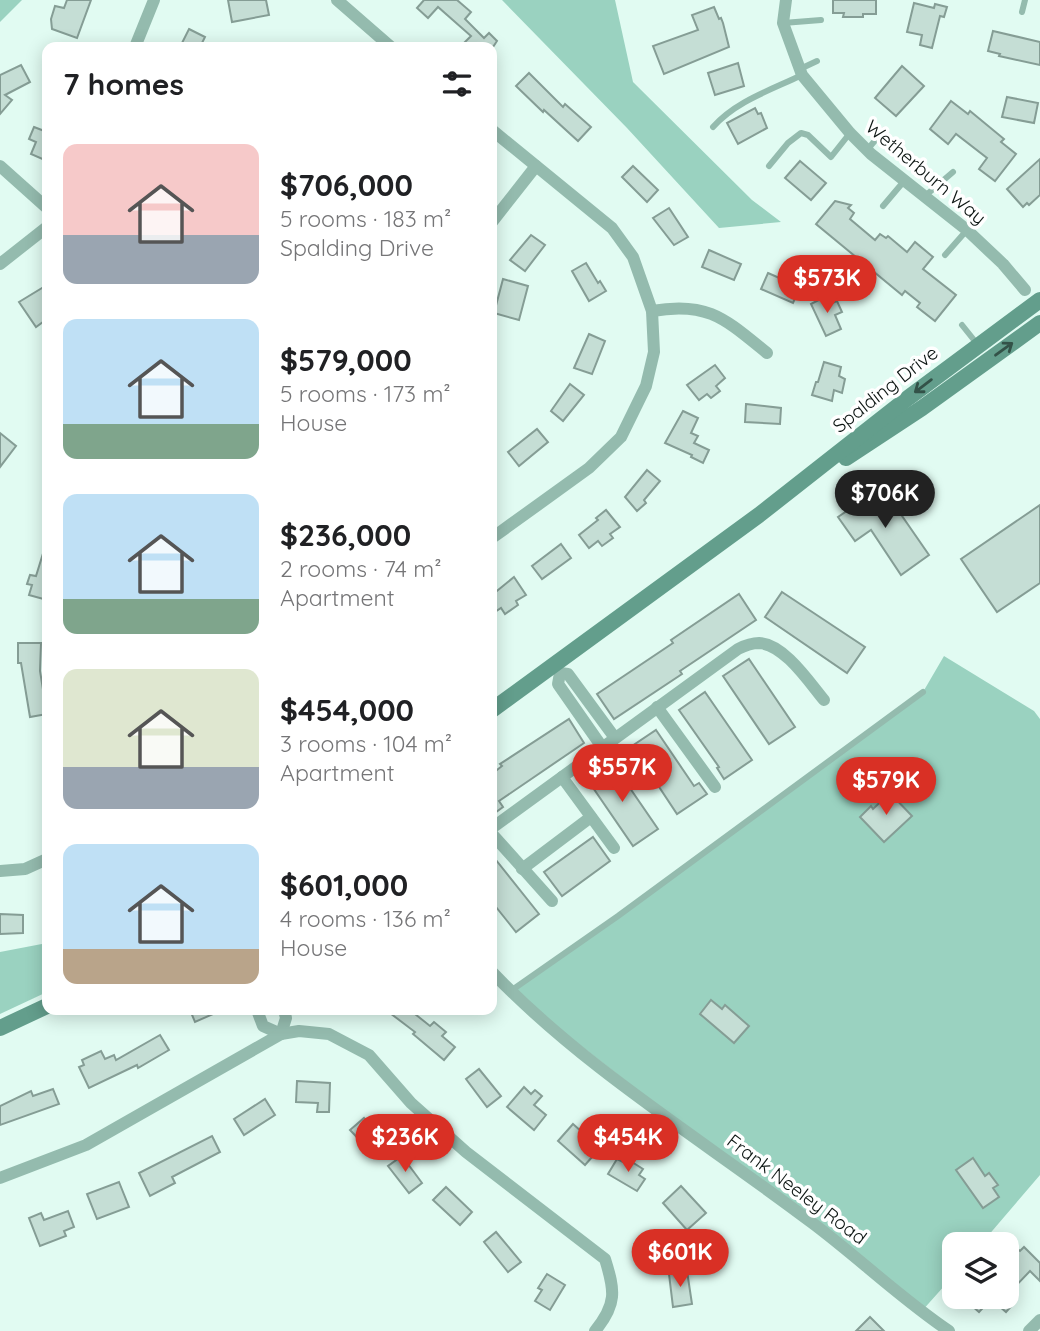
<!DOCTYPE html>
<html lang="en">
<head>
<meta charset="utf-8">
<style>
  body { margin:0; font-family:Quicksand,sans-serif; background:#f2f2f2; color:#202124; height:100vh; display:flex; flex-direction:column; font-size:26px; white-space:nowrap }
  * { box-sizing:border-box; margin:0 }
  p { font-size:23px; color:#757577 }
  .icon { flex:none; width:38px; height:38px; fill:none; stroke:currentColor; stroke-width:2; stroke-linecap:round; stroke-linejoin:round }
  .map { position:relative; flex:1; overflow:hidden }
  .details { position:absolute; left:42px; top:42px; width:455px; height:973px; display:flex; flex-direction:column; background:#fff; border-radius:14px; box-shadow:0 4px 18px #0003 }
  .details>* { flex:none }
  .controls { position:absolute; left:942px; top:1232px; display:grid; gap:14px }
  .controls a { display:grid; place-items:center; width:77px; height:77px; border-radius:14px; background:#fff; box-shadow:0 4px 18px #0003; font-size:35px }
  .price { position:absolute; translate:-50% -60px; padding:0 16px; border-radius:24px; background:#d93025; color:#fff; font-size:23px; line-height:46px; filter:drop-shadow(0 2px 4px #0008) }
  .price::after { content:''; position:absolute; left:50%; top:42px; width:21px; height:16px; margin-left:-10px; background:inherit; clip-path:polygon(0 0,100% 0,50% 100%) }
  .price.current { background:#222; color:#fff }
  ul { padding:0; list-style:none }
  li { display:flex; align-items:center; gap:21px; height:175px; padding:0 21px }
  li span { display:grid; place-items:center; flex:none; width:196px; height:140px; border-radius:14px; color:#555 }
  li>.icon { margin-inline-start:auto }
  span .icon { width:84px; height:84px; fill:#fffc; stroke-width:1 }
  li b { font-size:30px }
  h2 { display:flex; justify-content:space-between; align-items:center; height:84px; padding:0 21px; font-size:30px }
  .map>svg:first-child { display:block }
  .green { fill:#9ad2c0 }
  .building { fill:#c5ded5; stroke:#859d95; stroke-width:2 }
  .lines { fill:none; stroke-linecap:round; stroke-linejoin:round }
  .service { stroke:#94bbae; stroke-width:6 }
  .minor { stroke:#94bbae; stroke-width:12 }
  .secondary { stroke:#639e8c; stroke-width:16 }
  .oneway { stroke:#335248 }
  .labels { text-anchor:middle; stroke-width:7; stroke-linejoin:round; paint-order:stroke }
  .street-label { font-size:19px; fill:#0b1411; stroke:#fff }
</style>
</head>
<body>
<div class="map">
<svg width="1040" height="1331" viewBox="0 0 1040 1331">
  <rect width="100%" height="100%" fill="#e1fbf2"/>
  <g class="green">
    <polygon points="0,0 22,0 0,22"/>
    <polygon points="502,0 615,0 633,82 752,200 781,222 719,228 627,128"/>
    <polygon points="944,656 1034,711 1040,719 1040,1175 981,1244 954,1244 954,1275 921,1312 511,991 923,692"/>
    <polygon points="47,943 47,992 0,1014 0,952"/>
  </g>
  <g class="building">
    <polygon points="67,0 91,0 77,38 52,29 51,19 55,6 64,8"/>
    <polygon points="228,0 266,0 269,15 232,22"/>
    <polygon points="424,0 457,0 471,12 465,19 484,38 489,33 497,41 493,47 460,47 471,36 438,7 428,18 417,8"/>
    <polygon points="833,0 876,0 876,14 863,14 863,17 843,17 844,13 833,13"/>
    <polygon points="914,3 934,8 935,4 947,7 944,17 940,16 932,48 920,45 922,35 907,32"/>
    <polygon points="714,7 719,19 721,18 723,23 729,47 664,74 653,46 698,30 692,15"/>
    <polygon points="189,29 205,37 200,47 180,47"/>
    <polygon points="993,31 1040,42 1040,65 999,56 1000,54 988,51"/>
    <polygon points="738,63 744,86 715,95 708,73"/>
    <polygon points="21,65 30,82 5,95 12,100 0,114 0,75"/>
    <polygon points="902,66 924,86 896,116 875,98"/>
    <polygon points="529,73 563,107 565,104 591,127 578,141 544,110 543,112 516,86"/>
    <polygon points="1007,97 1038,103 1034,123 1002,117"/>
    <polygon points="951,101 968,114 970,111 1004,139 1001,142 1016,154 995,181 979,169 987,158 956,134 948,144 930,129"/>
    <polygon points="755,108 758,114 761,113 767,128 738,144 727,123"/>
    <polygon points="34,127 47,132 47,161 31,154 36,142 29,139"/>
    <polygon points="1040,159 1040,195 1029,205 1027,203 1023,207 1007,189"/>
    <polygon points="800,161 826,183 811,200 785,178"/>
    <polygon points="633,166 658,190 647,202 622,177"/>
    <polygon points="835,201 851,205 848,208 854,213 850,219 875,240 880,234 886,238 888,236 907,252 915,242 933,257 923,269 956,295 935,321 917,307 920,303 905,291 902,295 816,224"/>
    <polygon points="669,208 688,237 674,245 653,218"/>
    <polygon points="531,235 545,245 525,271 510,260"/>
    <polygon points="709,250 741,264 734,280 702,267"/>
    <polygon points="586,263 598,283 600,281 606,291 589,301 572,271"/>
    <polygon points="768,273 800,287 793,303 761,289"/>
    <polygon points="503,279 528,286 519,320 494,313"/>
    <polygon points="47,285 47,319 36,327 19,302"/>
    <polygon points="826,296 830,304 837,301 842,312 835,315 841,329 826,336 811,304"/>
    <polygon points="589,334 605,341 592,374 574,368"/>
    <polygon points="824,362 841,367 839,376 845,379 842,393 834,390 832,401 812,395 816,382 818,382"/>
    <polygon points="715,365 725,378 716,386 720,391 711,398 707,394 699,400 687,385"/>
    <polygon points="570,384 584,395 563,421 551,411"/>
    <polygon points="746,404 781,408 780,424 745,422"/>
    <polygon points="683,411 698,418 691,433 698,436 694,443 709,450 703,463 691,457 692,455 665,443"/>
    <polygon points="537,429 548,442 519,466 508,452"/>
    <polygon points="0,433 16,446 0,467"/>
    <polygon points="647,470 660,481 644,500 646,503 637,511 625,497"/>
    <polygon points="882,487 929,555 901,575 871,530 855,541 838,517"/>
    <polygon points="1040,505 1040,583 997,612 961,559"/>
    <polygon points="606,510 620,527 610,534 613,538 602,546 598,541 589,548 579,535 598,520 596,518"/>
    <polygon points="561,544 571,558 542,579 532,566"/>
    <polygon points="45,547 47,547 47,600 29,595 32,585 27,584 30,575 36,576"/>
    <polygon points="514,577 526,595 516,601 518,605 505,614 501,608 492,614 492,595"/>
    <polygon points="782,592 865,647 847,673 765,617"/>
    <polygon points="739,594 756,620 680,671 682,674 614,719 597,694 673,643 671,640"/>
    <polygon points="18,643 41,643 40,671 47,714 30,717 21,663 18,663"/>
    <polygon points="749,659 795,727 769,744 723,676"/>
    <polygon points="705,692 752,760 724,779 717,768 719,767 679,710"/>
    <polygon points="569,719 584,743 499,801 503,807 492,815 492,774 502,766 500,764"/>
    <polygon points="656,730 694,786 699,783 707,794 677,814 632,746"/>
    <polygon points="612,762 658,829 633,846 587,779"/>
    <polygon points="890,793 912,816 884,842 860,817 871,806 873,809"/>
    <polygon points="593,837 610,861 562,896 544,872"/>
    <polygon points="492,855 539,914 516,932 492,902"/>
    <polygon points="0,914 23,915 23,933 0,934"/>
    <polygon points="711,1000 722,1009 725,1005 749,1026 734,1043 700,1014"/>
    <polygon points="190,1010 222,1010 195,1022"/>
    <polygon points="386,1010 410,1010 430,1026 434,1022 446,1032 442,1036 455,1047 444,1060 413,1034 415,1032"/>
    <polygon points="160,1035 169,1050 138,1068 137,1065 89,1088 79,1067 84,1065 82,1060 101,1051 105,1059 114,1055 116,1060"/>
    <polygon points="479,1069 501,1096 487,1107 466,1079"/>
    <polygon points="297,1081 330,1083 329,1112 317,1112 318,1103 296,1102"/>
    <polygon points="524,1087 531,1094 535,1090 542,1096 534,1105 546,1115 534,1130 507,1107"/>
    <polygon points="53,1089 59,1104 0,1125 0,1106 31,1091 33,1096"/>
    <polygon points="265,1099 275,1115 244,1135 234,1119"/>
    <polygon points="364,1118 388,1144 375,1156 350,1130"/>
    <polygon points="573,1124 600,1148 585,1165 558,1141"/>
    <polygon points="212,1136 220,1152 172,1177 175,1183 150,1196 139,1173"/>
    <polygon points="402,1156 422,1183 409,1193 388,1166"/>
    <polygon points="973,1158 985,1176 989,1173 998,1185 993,1188 999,1197 983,1208 956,1170"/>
    <polygon points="617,1159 625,1163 627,1159 643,1169 639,1175 645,1179 637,1191 608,1174"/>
    <polygon points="119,1182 129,1207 97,1219 87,1194"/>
    <polygon points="681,1186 706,1213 687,1230 663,1203"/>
    <polygon points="446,1187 472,1212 460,1225 433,1200"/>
    <polygon points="68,1211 74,1227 64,1231 66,1236 40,1246 29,1218 41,1213 44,1220"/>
    <polygon points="496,1232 521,1262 508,1272 484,1242"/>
    <polygon points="1012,1244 1020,1251 1024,1247 1040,1263 1040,1281 1030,1271 1006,1296 1006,1250"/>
    <polygon points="687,1271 692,1304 673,1307 669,1274"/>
    <polygon points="547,1274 565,1285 550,1310 535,1301 542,1290 538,1288"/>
    <polygon points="962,1297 1007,1297 1014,1303 1006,1312 991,1299 979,1312"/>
    <polygon points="870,1317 884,1331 856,1331"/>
  </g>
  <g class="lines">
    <g class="service">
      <polyline points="1022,12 1025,0"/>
      <polyline points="783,23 821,20"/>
      <polyline points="800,69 817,61"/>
      <path d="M713,127c23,-26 58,-37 89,-52"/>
      <polyline points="867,150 884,130"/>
      <polyline points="769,166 788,143 801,133 808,135 831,157 850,133"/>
      <polyline points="925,196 953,172"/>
      <polyline points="883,206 905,180"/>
      <polyline points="945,255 967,230"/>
      <polyline points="962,325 978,345"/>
      <polyline points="512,990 618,916 923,692"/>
    </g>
    <g class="minor">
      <polyline points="337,0 391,47"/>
      <polyline points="786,0 783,23 802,75 850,133 871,154 967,230 1003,264 1025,290"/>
      <polyline points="135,47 154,0"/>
      <polyline points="492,130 612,228 633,257 652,311 654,352 646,386 621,437 589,468 492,538"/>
      <polyline points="0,166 47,208"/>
      <polyline points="492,222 536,166"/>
      <polyline points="0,264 47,227"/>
      <path d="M652,311c56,-10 73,8 115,42"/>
      <polyline points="560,673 568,674 615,738"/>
      <polyline points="560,673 558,684 602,747"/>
      <polyline points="657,707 715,787"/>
      <polyline points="562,777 614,848"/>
      <path d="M492,828l246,-179c6,-3 14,-6 21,-6 25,1 50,39 65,57"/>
      <polyline points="492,834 552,901"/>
      <polyline points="522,869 591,817"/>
      <polyline points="0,871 25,869 47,859"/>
      <path d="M492,972c92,96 212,169 319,250 47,35 89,76 138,109"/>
      <polyline points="257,1010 263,1026 281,1034"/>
      <polyline points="281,1034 286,1018 284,1010"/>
      <path d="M0,1178l86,-33 195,-111 18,-3 30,3 40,21 42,48 55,49 139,107c10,32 12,45 -10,72"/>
      <polyline points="1029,1331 1040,1320"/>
    </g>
    <g class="secondary">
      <polyline points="846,458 922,408 1040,323"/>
      <polyline points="492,710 759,515 908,398 1040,300"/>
      <polyline points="0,1028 47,1006"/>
    </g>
  </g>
  <defs><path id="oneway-shaft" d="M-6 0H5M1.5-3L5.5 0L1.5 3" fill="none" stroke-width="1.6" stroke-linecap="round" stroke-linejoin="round" transform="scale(1.75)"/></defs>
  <g class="oneway">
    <use href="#oneway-shaft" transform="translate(1004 349) rotate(-36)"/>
    <use href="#oneway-shaft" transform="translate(923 386) rotate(143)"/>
  </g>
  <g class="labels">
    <g class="street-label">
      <text transform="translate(926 172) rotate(40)" y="7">Wetherburn Way</text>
      <text transform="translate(885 389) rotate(-38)" y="7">Spalding Drive</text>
      <text transform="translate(797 1189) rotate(37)" y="7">Frank Neeley Road</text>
    </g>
  </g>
</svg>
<div class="controls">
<a><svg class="icon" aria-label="layers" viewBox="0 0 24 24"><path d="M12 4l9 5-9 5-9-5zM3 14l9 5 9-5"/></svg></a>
</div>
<b class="price" style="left:827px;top:315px">$573K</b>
<b class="price current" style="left:885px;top:530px">$706K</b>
<b class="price" style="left:622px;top:804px">$557K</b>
<b class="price" style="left:886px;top:817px">$579K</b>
<b class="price" style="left:405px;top:1174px">$236K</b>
<b class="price" style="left:628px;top:1174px">$454K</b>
<b class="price" style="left:680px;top:1289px">$601K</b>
<section class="details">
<h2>7 homes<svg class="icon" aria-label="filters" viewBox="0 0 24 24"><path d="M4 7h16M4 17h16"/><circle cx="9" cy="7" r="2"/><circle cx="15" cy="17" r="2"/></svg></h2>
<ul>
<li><span style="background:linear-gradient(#f6c9c9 65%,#9aa5b1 0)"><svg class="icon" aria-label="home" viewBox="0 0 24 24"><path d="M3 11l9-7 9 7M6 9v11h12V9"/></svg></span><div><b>$706,000</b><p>5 rooms · 183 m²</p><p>Spalding Drive</p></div></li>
<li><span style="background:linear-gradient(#bfe0f5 75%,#7fa58c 0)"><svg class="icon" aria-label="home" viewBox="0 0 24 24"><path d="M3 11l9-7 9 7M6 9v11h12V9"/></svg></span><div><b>$579,000</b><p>5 rooms · 173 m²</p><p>House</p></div></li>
<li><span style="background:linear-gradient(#bfe0f5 75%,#7fa58c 0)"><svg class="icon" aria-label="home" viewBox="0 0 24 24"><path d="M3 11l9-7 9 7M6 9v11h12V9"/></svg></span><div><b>$236,000</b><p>2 rooms · 74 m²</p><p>Apartment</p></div></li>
<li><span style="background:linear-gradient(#dfe7d0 70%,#9aa5b1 0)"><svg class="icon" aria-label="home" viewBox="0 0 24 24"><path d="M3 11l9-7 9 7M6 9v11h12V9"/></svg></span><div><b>$454,000</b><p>3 rooms · 104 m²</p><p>Apartment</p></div></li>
<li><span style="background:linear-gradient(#bfe0f5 75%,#b9a48a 0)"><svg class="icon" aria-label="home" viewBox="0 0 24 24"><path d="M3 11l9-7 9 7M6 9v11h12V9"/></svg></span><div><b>$601,000</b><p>4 rooms · 136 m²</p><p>House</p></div></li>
</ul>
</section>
</div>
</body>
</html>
